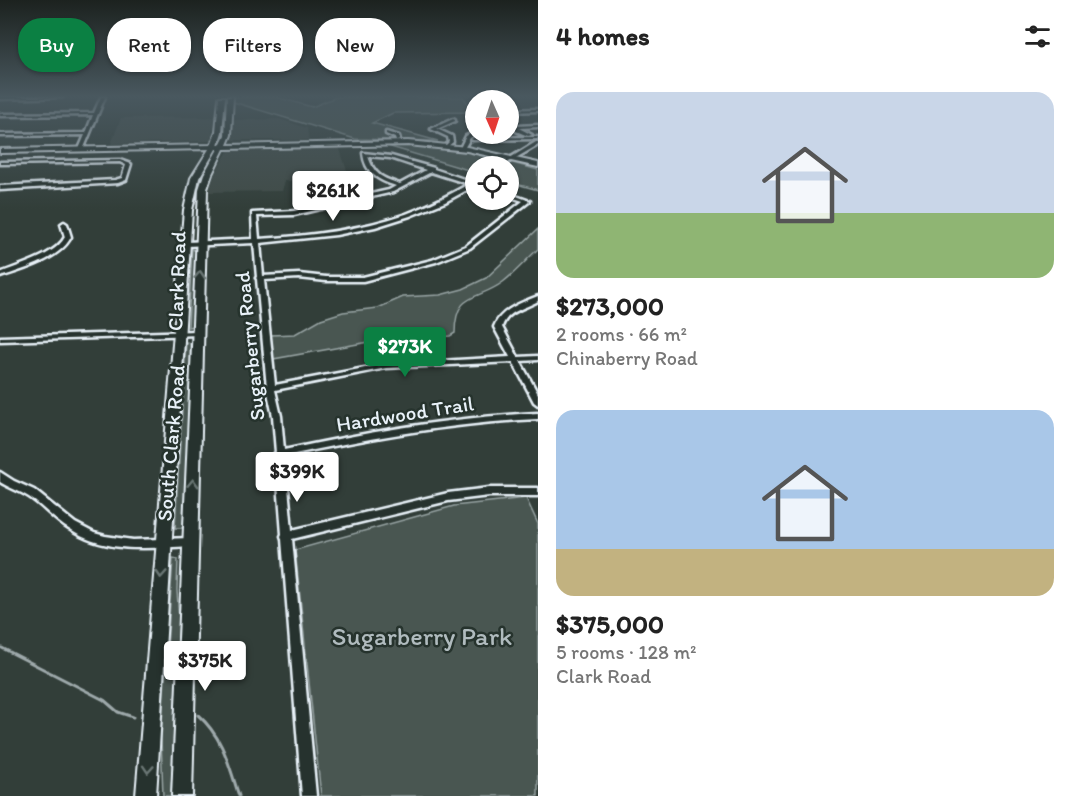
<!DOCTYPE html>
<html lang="en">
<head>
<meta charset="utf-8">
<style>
  body { margin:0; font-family:Itim,sans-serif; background:#f2f2f2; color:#222; height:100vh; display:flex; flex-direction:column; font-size:22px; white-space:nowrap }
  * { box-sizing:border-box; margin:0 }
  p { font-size:20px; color:#767676 }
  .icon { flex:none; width:33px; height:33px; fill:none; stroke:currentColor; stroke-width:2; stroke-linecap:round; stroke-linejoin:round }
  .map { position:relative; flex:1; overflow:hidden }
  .details { display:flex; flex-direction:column; background:#fff; width:534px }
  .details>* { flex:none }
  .banner { position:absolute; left:18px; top:18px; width:429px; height:54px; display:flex; gap:12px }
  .needle { width:39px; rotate:177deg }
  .controls { position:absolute; left:465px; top:90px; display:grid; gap:12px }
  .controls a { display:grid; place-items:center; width:54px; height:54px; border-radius:50%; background:#fff; box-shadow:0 2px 4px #0004; font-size:30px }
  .price { position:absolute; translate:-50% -51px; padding:0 14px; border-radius:6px; background:#fff; color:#222; font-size:20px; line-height:39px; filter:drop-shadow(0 2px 3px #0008) }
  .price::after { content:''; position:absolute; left:50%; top:36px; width:18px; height:14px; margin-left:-9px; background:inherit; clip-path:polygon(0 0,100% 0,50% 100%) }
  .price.on { background:#0b8043; color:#fff }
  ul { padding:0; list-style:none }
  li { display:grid; align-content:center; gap:12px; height:318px; padding:0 18px }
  li span { display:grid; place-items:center; height:186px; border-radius:18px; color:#555 }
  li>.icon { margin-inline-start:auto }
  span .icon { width:108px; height:108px; fill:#fffc; stroke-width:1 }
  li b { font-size:26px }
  h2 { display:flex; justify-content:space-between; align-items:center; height:72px; padding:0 18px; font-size:26px }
  .tag { padding:0 21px; border-radius:24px; background:#fff; box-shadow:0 2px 4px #0004; font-size:21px; line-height:54px }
  .tag.on { background:#0b8043; color:#fff }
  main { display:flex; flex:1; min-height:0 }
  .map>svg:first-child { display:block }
  .built { fill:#3f4b46 }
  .green { fill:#495651; stroke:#98a4a4; stroke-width:1.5 }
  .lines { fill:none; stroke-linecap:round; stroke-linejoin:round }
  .stream { stroke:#9ea9ab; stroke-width:3 }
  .minor-casing { stroke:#e8f1f8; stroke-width:5 }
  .secondary-casing { stroke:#e8f1f8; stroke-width:4 }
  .minor { fill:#26332d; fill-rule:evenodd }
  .secondary { fill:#26332d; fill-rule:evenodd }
  .oneway { stroke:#6a7674 }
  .labels { text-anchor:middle; stroke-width:5; stroke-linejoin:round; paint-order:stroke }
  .street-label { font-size:21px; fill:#e8f1f8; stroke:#26332d }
  .near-park-label { font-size:26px; fill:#b0bbbe; stroke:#26332d }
</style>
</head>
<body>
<main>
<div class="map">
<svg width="538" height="796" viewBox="0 0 538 796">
  <rect width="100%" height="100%" fill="#323e39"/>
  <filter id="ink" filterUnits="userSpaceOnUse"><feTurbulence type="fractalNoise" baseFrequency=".0167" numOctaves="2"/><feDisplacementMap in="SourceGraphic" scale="12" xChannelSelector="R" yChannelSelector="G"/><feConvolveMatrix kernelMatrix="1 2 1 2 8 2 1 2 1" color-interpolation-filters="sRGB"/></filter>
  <g filter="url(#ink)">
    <g class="built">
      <polygon points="215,117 211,141 111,144 121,118"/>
      <polygon points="279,119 307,128 309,140 230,140 234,120"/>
      <polygon points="339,146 351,183 285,181 282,191 209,192 213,176 230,148"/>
    </g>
    <g class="green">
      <polygon points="233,97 276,97 312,107 336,97 463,97 475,112 393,113 372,123 438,141 355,139 233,102"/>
      <polygon points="384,145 443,147 504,158 492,166 476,166 475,172"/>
      <polygon points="509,162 538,170 538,190 509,182 508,166 504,166"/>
      <path d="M538,229v20c-12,11 -23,24 -35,33 -25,19 -48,9 -48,51l-5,3 -81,6 -96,17 -2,-24 24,-1 26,-15 22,-7 35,-4 25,-11 37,-2 23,-6 23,-11z"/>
      <polygon points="192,249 197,251 193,326 188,327"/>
      <polygon points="186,342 190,343 191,371 184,525 183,528 175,528"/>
      <polygon points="526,498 538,524 538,796 321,796 295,550 454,506"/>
      <polygon points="173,558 178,559 177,590 179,620 171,796 163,796 161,738"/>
    </g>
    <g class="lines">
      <g class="stream">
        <polyline points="0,647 104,700 118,712 133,717"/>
        <path d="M198,715c25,22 31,50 41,81"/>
      </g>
      <defs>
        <g id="minor">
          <polygon points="0,97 63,97 0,99"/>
          <polygon points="101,97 105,97 83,150 79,149 85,135 0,136 0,134 86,133 93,115 0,116 0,114 94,113"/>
          <polygon points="483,97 487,97 490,100 486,100"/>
          <polygon points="538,109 538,111 508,112 508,110"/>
          <polygon points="453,119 455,120 455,121 437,129 452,136 453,142 447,147 445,146 449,142 448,137 431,129"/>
          <polygon points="508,120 516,126 538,125 538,127 519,128 532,135 528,136 516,131 508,124"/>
          <polygon points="476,131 476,134 477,134 470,138 465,147 461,147 461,146 466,136"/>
          <polygon points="386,132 399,136 400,140 396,141 395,138 386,134"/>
          <polygon points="538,137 537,139 473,140 471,139 473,138"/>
          <polygon points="536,142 538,142 538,145 502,166 497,166"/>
          <path d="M363,153l28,3 43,12v1l39,13 3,-1v4l-31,17 -35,14 -35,11 -39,8 -76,8 3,33 36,-2 27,3h37l69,-17 34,-14 57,-45 -15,-5v-3l22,8 -60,47 -34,14 -73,19h-37l-27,-3 -35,2 11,105 111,-21 124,-7 -16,-30c7,-18 27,-24 44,-31v5c-14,8 -31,10 -36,26l16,30 20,-1v4l-18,1 18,33v11l-4,-3 -21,-40 -127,6 -111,22 6,26 3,34c84,-18 168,-33 254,-37v6c-86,4 -169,19 -253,37l7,74 156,-37 41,-5h49v8h-49l-41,5 -156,38 24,257h-14l-20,-257 -1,-3 1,-2 -6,-78 -2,-2 2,-2 -3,-36 -6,-28 -10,-109 -1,-1 1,-1 -3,-34 -67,3 -3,-2 3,-2 66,-3 -1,-26 42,-2 95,-21 7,-4c-18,-6 -31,-13 -33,-33zM368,156l22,2 36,12 -26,14c-18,-6 -26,-9 -32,-28zM431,172l38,12c-20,11 -41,22 -63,30 -47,16 -97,22 -147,25l-2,-23 37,-1 99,-23z"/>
          <polygon points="120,160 131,164 126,180 118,183 0,190 0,186 115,180 122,178 126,165 120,162 0,164 0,162"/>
          <path d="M64,222l3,2 4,13c-11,22 -49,33 -71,40v-4c19,-8 55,-17 65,-36l-4,-13z"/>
          <polygon points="197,331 201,333 200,335 0,341 0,337"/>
          <path d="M0,472l14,9 20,9 41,33 19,10 11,3 28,4 58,-2 4,1 1,3 -1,3 -4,1c-41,2 -86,8 -122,-17 -15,-9 -26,-23 -40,-32 -9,-6 -20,-9 -29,-15z"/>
        </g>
        <polygon id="secondary" points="219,97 225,97 222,132 218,145 220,145 225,135 227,97 233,97 231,135 227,145 408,141 467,147 538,163 538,167 467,151 408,145 224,149 212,174 207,189 192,796 172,796 199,189 204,174 218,149 216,149 199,178 192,210 156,796 136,796 184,210 191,178 209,149 0,153 0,149 211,145 216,132"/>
      </defs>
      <use href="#minor" class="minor-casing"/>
      <use href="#secondary" class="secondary-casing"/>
      <use href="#minor" class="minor"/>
      <use href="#secondary" class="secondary"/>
    </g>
    <defs><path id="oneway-chevron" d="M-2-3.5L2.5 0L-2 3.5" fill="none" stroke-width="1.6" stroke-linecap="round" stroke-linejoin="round" transform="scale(1.5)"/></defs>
    <g class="oneway">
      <use href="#oneway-chevron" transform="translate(200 275) rotate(-87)"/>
      <use href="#oneway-chevron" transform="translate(193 483) rotate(-88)"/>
      <use href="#oneway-chevron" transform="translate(161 574) rotate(94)"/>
      <use href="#oneway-chevron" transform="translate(148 769) rotate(94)"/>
    </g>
  </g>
  <linearGradient id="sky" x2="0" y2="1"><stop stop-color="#1c221f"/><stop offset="0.46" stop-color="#49585f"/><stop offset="1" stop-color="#49585f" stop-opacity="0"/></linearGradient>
  <rect width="538" height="209" fill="url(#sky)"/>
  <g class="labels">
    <g class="street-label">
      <text transform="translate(177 281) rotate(-88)" y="7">Clark Road</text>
      <text transform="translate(250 346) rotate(-96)" y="7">Sugarberry Road</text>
      <text transform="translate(405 414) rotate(-9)" y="7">Hardwood Trail</text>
      <text transform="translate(171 443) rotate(-85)" y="7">South Clark Road</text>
    </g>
    <g class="near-park-label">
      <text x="422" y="645">Sugarberry Park</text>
    </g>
  </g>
</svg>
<div class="controls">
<a><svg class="needle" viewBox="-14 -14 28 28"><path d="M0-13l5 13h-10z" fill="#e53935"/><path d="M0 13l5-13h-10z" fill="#767676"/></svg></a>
<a><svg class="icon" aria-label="locate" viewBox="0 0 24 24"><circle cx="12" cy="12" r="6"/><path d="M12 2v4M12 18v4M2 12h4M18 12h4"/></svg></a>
</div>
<b class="price" style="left:333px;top:222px">$261K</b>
<b class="price on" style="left:405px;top:378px">$273K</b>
<b class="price" style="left:297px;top:503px">$399K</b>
<b class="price" style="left:205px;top:692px">$375K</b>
<div class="banner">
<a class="tag on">Buy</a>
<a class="tag">Rent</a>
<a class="tag">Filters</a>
<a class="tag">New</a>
</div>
</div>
<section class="details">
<h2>4 homes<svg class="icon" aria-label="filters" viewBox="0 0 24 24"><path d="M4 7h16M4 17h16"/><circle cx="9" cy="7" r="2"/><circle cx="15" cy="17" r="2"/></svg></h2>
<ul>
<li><span style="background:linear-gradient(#c9d6e8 65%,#8fb573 0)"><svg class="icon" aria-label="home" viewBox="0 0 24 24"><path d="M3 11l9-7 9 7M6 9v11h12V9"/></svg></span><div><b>$273,000</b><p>2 rooms · 66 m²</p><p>Chinaberry Road</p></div></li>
<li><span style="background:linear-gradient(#a9c7e8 75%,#c2b280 0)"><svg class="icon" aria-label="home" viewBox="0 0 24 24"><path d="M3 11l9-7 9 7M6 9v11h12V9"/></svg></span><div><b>$375,000</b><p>5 rooms · 128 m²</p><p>Clark Road</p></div></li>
</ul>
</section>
</main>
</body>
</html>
